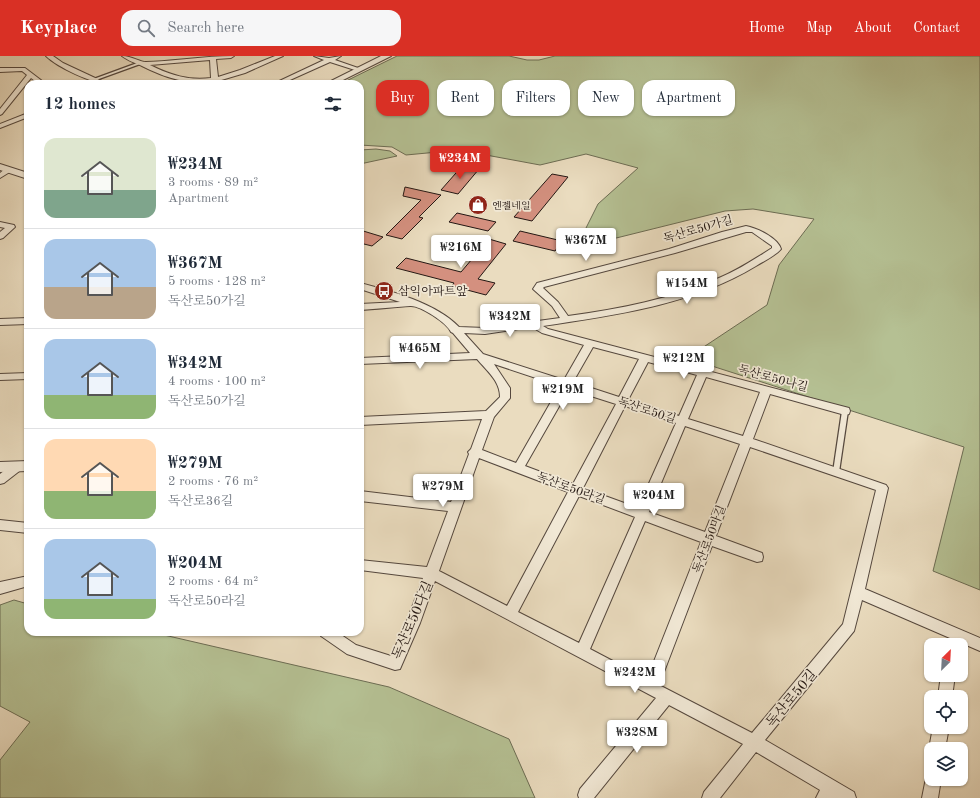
<!DOCTYPE html>
<html lang="en">
<head>
<meta charset="utf-8">
<style>
  body { margin:0; font-family:"Old Standard TT","Noto Serif KR",serif; background:#f6f6f7; color:#1f2937; height:100vh; display:flex; flex-direction:column; font-size:15px; white-space:nowrap }
  * { box-sizing:border-box; margin:0 }
  p { font-size:13px; color:#747a83 }
  .icon { flex:none; width:22px; height:22px; fill:none; stroke:currentColor; stroke-width:2; stroke-linecap:round; stroke-linejoin:round }
  .map { position:relative; flex:1; overflow:hidden }
  .drawer { position:absolute; left:24px; top:24px; width:340px; height:556px; display:flex; flex-direction:column; background:#fff; border-radius:12px; box-shadow:0 1px 3px #0004 }
  .drawer>* { flex:none }
  .top-card { position:absolute; left:376px; top:24px; width:380px; height:36px; display:flex; gap:8px }
  .needle { width:26px; rotate:24deg }
  .buttons { position:absolute; left:924px; top:582px; display:grid; gap:8px }
  .buttons a { display:grid; place-items:center; width:44px; height:44px; border-radius:8px; background:#fff; box-shadow:0 1px 3px #0004; font-size:20px }
  .price { position:absolute; translate:-50% -34px; padding:0 9px; border-radius:4px; background:#fff; color:#222; font-size:13px; line-height:26px; filter:drop-shadow(0 1px 2px #0008) }
  .price::after { content:''; position:absolute; left:50%; top:24px; width:12px; height:9px; margin-left:-6px; background:inherit; clip-path:polygon(0 0,100% 0,50% 100%) }
  .price.on { background:#d93025; color:#fff }
  ul { padding:0; list-style:none }
  li { display:flex; align-items:center; gap:12px; height:100px; padding:0 20px }
  li+li { border-top:1px solid #e0e1e3 }
  li span { display:grid; place-items:center; flex:none; width:112px; height:80px; border-radius:12px; color:#555 }
  li>.icon { margin-inline-start:auto }
  span .icon { width:48px; height:48px; fill:#fffc; stroke-width:1 }
  li b { font-size:17px }
  h2 { display:flex; justify-content:space-between; align-items:center; height:48px; padding:0 20px; font-size:17px }
  .pill { padding:0 14px; border-radius:12px; background:#fff; box-shadow:0 1px 3px #0004; font-size:14px; line-height:36px }
  .pill.on { background:#d93025; color:#fff }
  header { display:flex; align-items:center; gap:24px; box-sizing:border-box; height:56px; padding:0 20px; background:#d93025; color:#fff }
  header strong { font-size:19px }
  nav { display:flex; gap:22px; margin-inline-start:auto; font-size:14px }
  .search { width:280px; height:36px; background:#f6f6f7; display:flex; align-items:center; gap:10px; box-sizing:border-box; padding:0 14px; border-radius:12px; color:#747a83; font-size:15px }
  .map>svg:first-child { display:block }
  .green { fill:#b5c093; stroke:#6c6c53 }
  .building { fill:#d4907f; stroke:#231713 }
  .lines { fill:none; stroke-linecap:round; stroke-linejoin:round }
  .service-casing { stroke:#55483e; stroke-width:2.5 }
  .minor-casing { stroke:#55483e; stroke-width:2 }
  .tertiary-casing { stroke:#55483e; stroke-width:2 }
  .service { fill:#f1e8d5; fill-rule:evenodd }
  .minor { fill:#f1e8d5; fill-rule:evenodd }
  .tertiary { fill:#f1e8d5; fill-rule:evenodd }
  .labels { text-anchor:middle; stroke-width:3.5; stroke-linejoin:round; paint-order:stroke }
  .far-poi-label { font-size:10px; fill:#231713; stroke:#f1e8d5; text-anchor:start }
  .street-label { font-size:12px; fill:#231713; stroke:#f1e8d5 }
  .poi-label { font-size:12px; fill:#231713; stroke:#f1e8d5; text-anchor:start }
  .near-street-label { font-size:14px; fill:#231713; stroke:#f1e8d5 }
</style>
</head>
<body>
<header>
<strong>Keyplace</strong>
<div class="search"><svg class="icon" aria-label="search" viewBox="0 0 24 24"><circle cx="10" cy="10" r="6"/><path d="M15 15l6 6"/></svg>Search here</div>
<nav><a>Home</a><a>Map</a><a>About</a><a>Contact</a></nav>
</header>
<div class="map">
<svg width="980" height="742" viewBox="0 0 980 742">
  <rect width="100%" height="100%" fill="#eadcbf"/>
  <filter id="stains"><feTurbulence type="fractalNoise" baseFrequency=".005" numOctaves="4"/><feColorMatrix values="0 0 0 0 .2 0 0 0 0 .09 0 0 0 0 .02 0 0 0 .5 -.17"/></filter>
  <radialGradient id="worn" r=".72"><stop offset=".6" stop-color="#630" stop-opacity="0"/><stop offset="1" stop-color="#630" stop-opacity=".3"/></radialGradient>
  <g class="green">
    <polygon points="397,0 509,0 527,4 539,4 555,0 980,0 980,534 933,515 964,391 687,302 767,249 779,209 814,163 753,153 725,155 576,192 598,148 638,112 586,98 540,109 459,94 406,99 392,91 360,89 360,28 340,28"/>
    <polygon points="376,93 390,95 397,100 360,108 360,94"/>
    <polygon points="14,544 28,548 28,576 151,576 389,631 509,683 535,742 0,742 0,704 30,666 0,650 0,549"/>
  </g>
  <g class="building">
    <polygon points="463,109 479,113 458,138 441,134"/>
    <polygon points="552,118 568,121 532,165 514,161"/>
    <polygon points="405,131 441,139 419,161 423,162 402,183 386,179 421,144 403,140"/>
    <polygon points="457,157 496,166 488,175 449,166"/>
    <polygon points="360,174 383,181 372,190 360,187"/>
    <polygon points="520,175 562,185 555,195 513,185"/>
    <polygon points="489,183 506,188 478,223 495,227 486,239 452,230 454,227 396,212 406,202 461,216"/>
  </g>
  <g class="lines">
    <defs>
      <g id="service">
        <polygon points="140,6 143,7 85,28 80,28"/>
        <polygon points="845,353 848,355 839,416 838,418 834,418 833,416 842,355"/>
      </g>
      <g id="minor">
        <path d="M46,0h7l10,7 45,21c-15,0 -51,-17 -62,-28z"/>
        <path d="M122,0c10,0 17,6 24,6 29,-1 58,-6 88,-6l-3,2 -15,1 2,18 22,-7 35,-14h8l-38,17 -27,8v3h-6v-2c-26,3 -48,-5 -70,-16 -7,-3 -15,-6 -20,-10zM210,4l1,18c-22,3 -41,-3 -61,-13z"/>
        <polygon points="314,0 329,2 341,0 335,4 361,13 358,15 330,6 281,28 273,28 324,4"/>
        <polygon points="0,12 25,12 46,28 39,28 31,22 2,58 0,59 0,53 27,19 22,15 0,16"/>
        <polygon points="28,57 28,61 0,72 0,68"/>
        <polygon points="6,112 12,112 13,114 0,122 0,117"/>
        <polygon points="0,166 14,169 15,171 3,182 0,183 0,176 5,172 0,171"/>
        <path d="M746,170c11,2 32,12 35,23 -6,7 -17,12 -25,17 -64,39 -140,49 -213,60l5,3 301,79 1,3 -1,3 -4,1 -75,-21 -17,45 133,46 2,3 -23,101 115,49v13l-118,-51 -8,31 -89,109 89,52 2,6h-40l4,-8 -64,-38 -36,46h-18l2,-6 39,-48 -74,-39 -75,93h-15l-1,-3 2,-6 76,-91 -221,-117 -15,42 -20,46 -5,1 -48,-16 -26,-18 -2,-4h18l19,13 35,11 15,-33 17,-45 -63,-8v-10l67,7 21,-56 -88,-10v-10l91,11 18,-48 -1,-2 3,-3 11,-30 -122,6v-8l126,-6 14,-14c0,-16 -13,-26 -23,-38l-117,5v-6l110,-5 -17,-20 -2,-1c-4,-9 -31,-27 -41,-26 -16,1 -33,3 -50,4v-6l40,-2 -40,-13v-6c31,8 76,20 99,44l26,1 75,-10 -8,-12 -19,-17 4,-6 132,-34 53,-17zM746,176h6l20,14v2c-17,11 -34,22 -53,30 -48,21 -99,31 -151,38l-10,-14 -15,-14 1,-1 131,-34zM532,271l10,6 42,12 -20,35 -81,-26 -19,-21 21,1zM593,291l46,12 -20,38 -46,-15zM648,306l49,13 -18,41 -51,-16zM494,308l66,22 -44,77 -34,-13 12,-33 16,-19v-10zM706,321l54,15 -17,44 -55,-17zM569,333l47,15 -43,80 -48,-18zM625,350l51,17 -38,85 -55,-20zM685,370l55,18 -35,88 -56,-20zM750,391l126,43 -33,134 -91,109 -93,-48 53,-139 45,16 5,-1 1,-4 -1,-4 -46,-17zM479,402l89,34 -61,114 -68,-35zM579,440l56,21 -56,126 -61,-31zM645,465l56,21 -54,137 -57,-30z"/>
        <polygon points="28,262 28,268 0,269 0,263"/>
        <polygon points="28,317 28,323 0,324 0,318"/>
        <polygon points="18,406 22,407 24,410 22,413 4,427 0,428 0,418 14,407"/>
        <polygon points="0,464 28,467 28,477 0,474"/>
        <polygon points="28,520 28,530 0,538 0,526"/>
        <polygon points="941,619 955,619 952,641 938,641"/>
        <polygon points="933,671 949,671 945,693 931,693 931,697 929,693"/>
        <polygon points="931,716 931,723 941,723 938,742 922,742 927,717"/>
      </g>
      <g id="tertiary">
        <polygon points="381,0 391,0 335,28 325,28"/>
        <polygon points="0,108 28,117 28,123 0,114"/>
        <polygon points="28,405 28,415 0,416 0,406"/>
      </g>
    </defs>
    <use href="#service" class="service-casing"/>
    <use href="#minor" class="minor-casing"/>
    <use href="#tertiary" class="tertiary-casing"/>
    <use href="#service" class="service"/>
    <use href="#minor" class="minor"/>
    <use href="#tertiary" class="tertiary"/>
  </g>
  <defs>
    <symbol id="shop-disc" viewBox="-11 -11 22 22"><circle r="9.5" fill="#8f2418" stroke="#f1e8d5"/><path d="M-5-2.5h2.3a2.7 3.5 0 0 1 5.4 0H5L5.5 6h-11ZM-1.5-2.5h3a1.5 2.3 0 0 0-3 0Z" fill="#fff"/></symbol>
    <symbol id="bus-disc" viewBox="-11 -11 22 22"><circle r="9.5" fill="#8f2418" stroke="#f1e8d5"/><path d="M-5-6H5V4H4V6H2V4H-2V6H-4V4H-5ZM-3.5-4V0h7V-4ZM-3.5 1.2v1.5H-2V1.2ZM2 1.2v1.5H3.5V1.2Z" fill="#fff"/></symbol>
  </defs>
  <g fill-rule="evenodd">
    <use href="#shop-disc" x="467" y="138" width="22" height="22"/>
    <use href="#bus-disc" x="373" y="224" width="22" height="22"/>
  </g>
  <g class="labels">
    <g class="far-poi-label">
      <text x="492" y="153">엔젤네일</text>
    </g>
    <g class="street-label">
      <text transform="translate(698 173) rotate(-16)" y="4">독산로50가길</text>
      <text transform="translate(773 322) rotate(15)" y="4">독산로50나길</text>
      <text transform="translate(647 354) rotate(18)" y="4">독산로50길</text>
      <text transform="translate(571 432) rotate(20)" y="4">독산로50라길</text>
      <text transform="translate(709 483) rotate(-69)" y="4">독산로50마길</text>
    </g>
    <g class="poi-label">
      <text x="398" y="239">삼익아파트앞</text>
    </g>
    <g class="near-street-label">
      <text transform="translate(412 564) rotate(-67)" y="5">독산로50다길</text>
      <text transform="translate(791 642) rotate(-50)" y="5">독산로50길</text>
    </g>
  </g>
  <rect width="100%" height="100%" filter="url(#stains)"/>
  <rect width="100%" height="100%" fill="url(#worn)"/>
</svg>
<div class="buttons">
<a><svg class="needle" viewBox="-14 -14 28 28"><path d="M0-13l5 13h-10z" fill="#e53935"/><path d="M0 13l5-13h-10z" fill="#747a83"/></svg></a>
<a><svg class="icon" aria-label="locate" viewBox="0 0 24 24"><circle cx="12" cy="12" r="6"/><path d="M12 2v4M12 18v4M2 12h4M18 12h4"/></svg></a>
<a><svg class="icon" aria-label="layers" viewBox="0 0 24 24"><path d="M12 4l9 5-9 5-9-5zM3 14l9 5 9-5"/></svg></a>
</div>
<b class="price on" style="left:460px;top:124px">₩234M</b>
<b class="price" style="left:586px;top:206px">₩367M</b>
<b class="price" style="left:461px;top:213px">₩216M</b>
<b class="price" style="left:687px;top:249px">₩154M</b>
<b class="price" style="left:510px;top:282px">₩342M</b>
<b class="price" style="left:420px;top:314px">₩465M</b>
<b class="price" style="left:684px;top:324px">₩212M</b>
<b class="price" style="left:563px;top:355px">₩219M</b>
<b class="price" style="left:443px;top:452px">₩279M</b>
<b class="price" style="left:654px;top:461px">₩204M</b>
<b class="price" style="left:635px;top:638px">₩242M</b>
<b class="price" style="left:637px;top:698px">₩328M</b>
<div class="top-card">
<a class="pill on">Buy</a>
<a class="pill">Rent</a>
<a class="pill">Filters</a>
<a class="pill">New</a>
<a class="pill">Apartment</a>
</div>
<section class="drawer">
<h2>12 homes<svg class="icon" aria-label="filters" viewBox="0 0 24 24"><path d="M4 7h16M4 17h16"/><circle cx="9" cy="7" r="2"/><circle cx="15" cy="17" r="2"/></svg></h2>
<ul>
<li><span style="background:linear-gradient(#dfe7d0 65%,#7fa58c 0)"><svg class="icon" aria-label="home" viewBox="0 0 24 24"><path d="M3 11l9-7 9 7M6 9v11h12V9"/></svg></span><div><b>₩234M</b><p>3 rooms · 89 m²</p><p>Apartment</p></div></li>
<li><span style="background:linear-gradient(#a9c7e8 60%,#b9a48a 0)"><svg class="icon" aria-label="home" viewBox="0 0 24 24"><path d="M3 11l9-7 9 7M6 9v11h12V9"/></svg></span><div><b>₩367M</b><p>5 rooms · 128 m²</p><p>독산로50가길</p></div></li>
<li><span style="background:linear-gradient(#a9c7e8 70%,#8fb573 0)"><svg class="icon" aria-label="home" viewBox="0 0 24 24"><path d="M3 11l9-7 9 7M6 9v11h12V9"/></svg></span><div><b>₩342M</b><p>4 rooms · 100 m²</p><p>독산로50가길</p></div></li>
<li><span style="background:linear-gradient(#ffd9b3 65%,#8fb573 0)"><svg class="icon" aria-label="home" viewBox="0 0 24 24"><path d="M3 11l9-7 9 7M6 9v11h12V9"/></svg></span><div><b>₩279M</b><p>2 rooms · 76 m²</p><p>독산로36길</p></div></li>
<li><span style="background:linear-gradient(#a9c7e8 75%,#8fb573 0)"><svg class="icon" aria-label="home" viewBox="0 0 24 24"><path d="M3 11l9-7 9 7M6 9v11h12V9"/></svg></span><div><b>₩204M</b><p>2 rooms · 64 m²</p><p>독산로50라길</p></div></li>
</ul>
</section>
</div>
</body>
</html>
